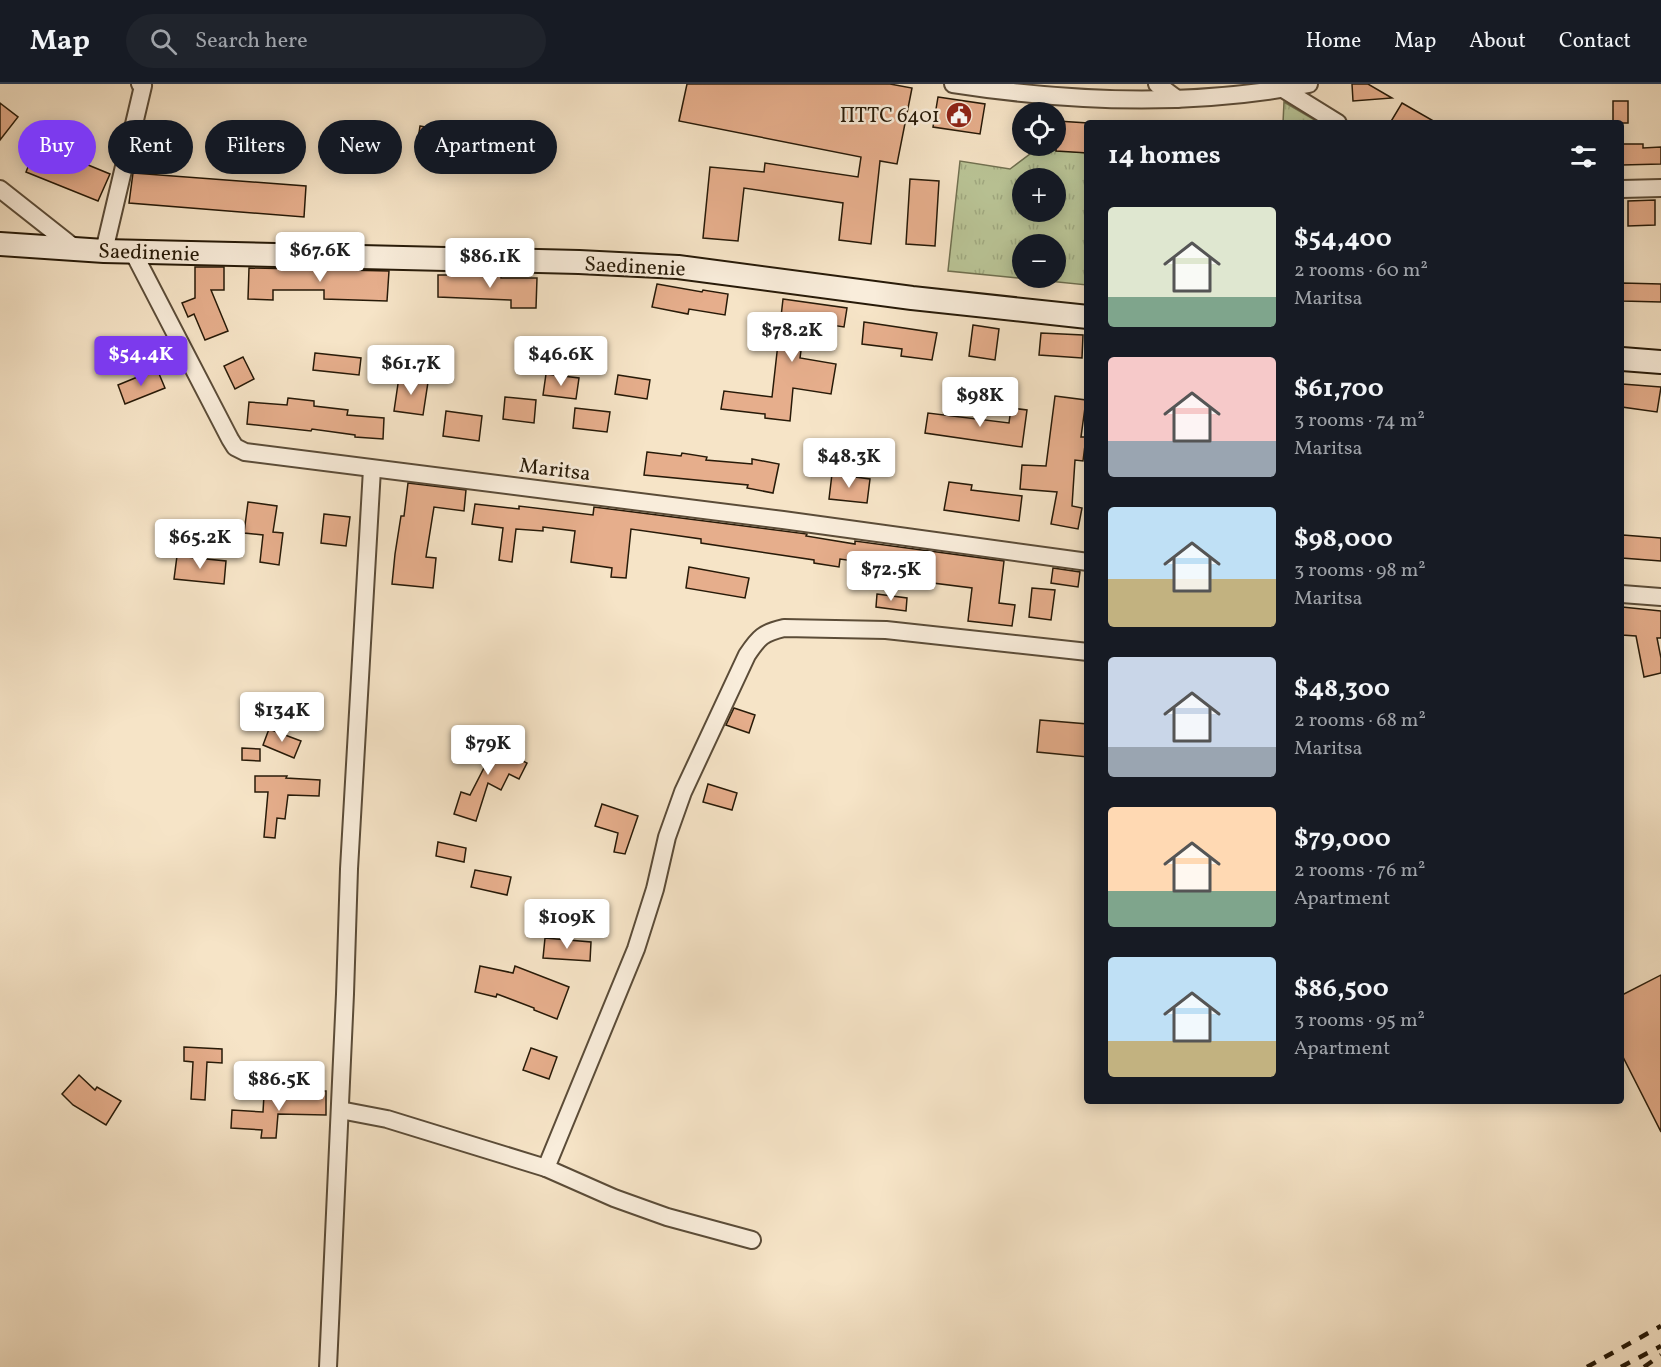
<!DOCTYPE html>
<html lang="en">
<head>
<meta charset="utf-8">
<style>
  body { margin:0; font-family:Vollkorn,serif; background:#20242c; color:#f1f3f6; height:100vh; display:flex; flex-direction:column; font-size:22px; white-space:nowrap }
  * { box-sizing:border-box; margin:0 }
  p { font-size:20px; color:#9ea1a6 }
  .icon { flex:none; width:33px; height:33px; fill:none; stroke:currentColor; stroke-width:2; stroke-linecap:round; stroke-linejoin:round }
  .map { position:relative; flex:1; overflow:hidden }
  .side { position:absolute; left:1084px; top:36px; width:540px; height:984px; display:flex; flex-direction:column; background:#171b24; border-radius:6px; box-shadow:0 3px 15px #0003 }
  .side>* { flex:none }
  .hud { position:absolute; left:18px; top:36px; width:570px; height:54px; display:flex; gap:12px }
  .controls { position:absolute; left:1012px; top:18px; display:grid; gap:12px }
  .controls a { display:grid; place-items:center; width:54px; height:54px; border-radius:50%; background:#171b24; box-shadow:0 3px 15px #0003; font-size:30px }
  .price { position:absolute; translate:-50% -51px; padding:0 14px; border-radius:6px; background:#fff; color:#222; font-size:20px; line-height:39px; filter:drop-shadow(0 2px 3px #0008) }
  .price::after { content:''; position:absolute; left:50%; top:36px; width:18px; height:14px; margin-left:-9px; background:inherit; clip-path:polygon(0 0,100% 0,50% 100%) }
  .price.active { background:#7c3aed; color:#fff }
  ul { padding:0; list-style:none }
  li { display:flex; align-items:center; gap:18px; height:150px; padding:0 24px }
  li span { display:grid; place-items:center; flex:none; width:168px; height:120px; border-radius:6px; color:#555 }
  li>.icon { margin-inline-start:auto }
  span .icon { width:72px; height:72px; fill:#fffc; stroke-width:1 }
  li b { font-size:26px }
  h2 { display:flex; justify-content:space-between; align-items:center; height:72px; padding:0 24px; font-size:26px }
  .tag { padding:0 21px; border-radius:27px; background:#171b24; box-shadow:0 3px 15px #0003; font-size:21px; line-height:54px }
  .tag.active { background:#7c3aed; color:#fff }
  header { display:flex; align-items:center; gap:36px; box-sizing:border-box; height:84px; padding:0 30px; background:#171b24; border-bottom:2px solid #363941 }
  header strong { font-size:28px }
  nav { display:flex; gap:33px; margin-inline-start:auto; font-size:21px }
  .search { width:420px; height:54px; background:#20242c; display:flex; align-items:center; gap:15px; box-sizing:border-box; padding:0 21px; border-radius:33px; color:#9ea1a6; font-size:22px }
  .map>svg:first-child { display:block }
  .grass { fill:url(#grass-tufts); stroke:#707050; stroke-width:1.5; fill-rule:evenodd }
  .building { fill:#e6ae8c; stroke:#271a08; stroke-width:1.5 }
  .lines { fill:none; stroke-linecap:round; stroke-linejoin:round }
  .street-casing { stroke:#5b4c38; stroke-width:20 }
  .secondary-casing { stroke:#271a08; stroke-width:26 }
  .street { stroke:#f9eddb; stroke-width:16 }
  .secondary { stroke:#f9eddb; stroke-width:22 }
  .rail { stroke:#271a08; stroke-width:4.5; stroke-dasharray:10 10; stroke-linecap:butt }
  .labels { text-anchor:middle; stroke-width:5; stroke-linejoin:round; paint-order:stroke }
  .poi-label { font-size:21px; fill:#271a08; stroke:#f9eddb; text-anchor:end }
  .street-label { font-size:21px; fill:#271a08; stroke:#f9eddb }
</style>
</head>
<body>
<header>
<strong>Map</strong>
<div class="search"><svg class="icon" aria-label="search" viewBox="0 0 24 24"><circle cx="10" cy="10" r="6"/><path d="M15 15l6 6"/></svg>Search here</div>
<nav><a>Home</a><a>Map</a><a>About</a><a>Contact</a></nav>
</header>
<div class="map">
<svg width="1661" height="1283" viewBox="0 0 1661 1283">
  <defs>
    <pattern id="grass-tufts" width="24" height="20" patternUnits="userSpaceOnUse" patternTransform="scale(1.5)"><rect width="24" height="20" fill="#bac597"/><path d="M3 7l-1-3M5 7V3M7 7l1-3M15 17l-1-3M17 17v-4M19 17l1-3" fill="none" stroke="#a0a981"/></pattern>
  </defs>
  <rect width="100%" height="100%" fill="#f6e4c7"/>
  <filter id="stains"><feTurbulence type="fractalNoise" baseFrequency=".00333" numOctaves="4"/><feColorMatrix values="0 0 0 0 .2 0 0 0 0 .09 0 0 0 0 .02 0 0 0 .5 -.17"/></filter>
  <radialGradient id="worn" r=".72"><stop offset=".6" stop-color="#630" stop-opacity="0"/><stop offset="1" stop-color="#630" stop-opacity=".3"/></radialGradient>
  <g class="grass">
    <polygon points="1284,18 1320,39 1283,39"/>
    <path d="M1038,64l49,5v132l-139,-14 12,-110 50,8zM1023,94h33v34h-33zM1023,160h33v34h-33z"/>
  </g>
  <g class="building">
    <polygon points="687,0 890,0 912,4 897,80 880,77 871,160 839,156 843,119 744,104 738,157 703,154 710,83 764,88 765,79 858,93 861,73 679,37"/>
    <polygon points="1352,0 1368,0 1392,14 1353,17"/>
    <polygon points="938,13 985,20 980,50 933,43"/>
    <rect x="1613" y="17" width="15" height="22"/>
    <polygon points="0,19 18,33 0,56"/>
    <polygon points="1402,19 1437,39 1390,39"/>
    <polygon points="1057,37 1088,39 1088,69 1056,67"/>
    <polygon points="420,42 488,54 483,81 416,70"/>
    <polygon points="37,60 110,90 98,117 26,88"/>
    <polygon points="1622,60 1643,60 1643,64 1661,63 1661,80 1622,81"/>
    <polygon points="133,89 306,102 304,133 129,119"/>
    <polygon points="910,95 939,97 935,162 906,160"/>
    <polygon points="1655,116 1655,141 1628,142 1628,117"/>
    <polygon points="195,183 224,183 224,206 211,206 228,247 205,256 194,230 188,233 182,219 195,214"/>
    <polygon points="249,184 389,187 387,217 324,215 324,206 273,206 273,216 248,215"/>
    <polygon points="476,189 501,190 501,194 537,194 536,224 511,224 511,216 438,213 438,191 476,191"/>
    <polygon points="1622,199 1661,200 1661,218 1622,217"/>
    <polygon points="657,200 702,208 703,206 728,210 725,231 689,225 688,230 652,223"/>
    <polygon points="783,215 847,224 844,243 805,237 800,274 836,280 831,310 793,304 790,337 765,334 765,330 721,325 724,307 772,313"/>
    <polygon points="864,238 937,249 932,276 901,272 902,265 862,260"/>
    <polygon points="973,241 999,245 995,276 969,272"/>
    <polygon points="1041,249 1083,251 1082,274 1039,271"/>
    <polygon points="315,269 361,274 359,291 313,286"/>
    <polygon points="243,273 254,295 235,305 224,282"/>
    <polygon points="157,285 165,304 125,320 118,301"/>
    <polygon points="546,290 579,294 576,315 543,311"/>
    <polygon points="618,291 650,296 647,315 615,310"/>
    <polygon points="399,293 428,298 423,331 394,327"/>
    <polygon points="1622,300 1661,303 1657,328 1622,323"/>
    <polygon points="1055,312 1086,316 1081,353 1086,353 1083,377 1075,376 1072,422 1082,424 1078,445 1051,440 1057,408 1020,405 1022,381 1046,382"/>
    <polygon points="505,313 536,316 534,339 503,335"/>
    <polygon points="288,314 314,317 314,322 348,326 347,331 384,334 383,355 355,353 355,351 312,345 311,347 247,340 249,318 287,321"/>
    <polygon points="575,324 610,328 607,348 573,344"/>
    <polygon points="1011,324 1027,326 1022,363 925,349 928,329 1009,339"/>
    <polygon points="446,327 482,332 479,357 443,352"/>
    <polygon points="647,368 681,372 682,369 707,373 706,376 752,380 752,375 779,380 773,409 747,404 748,401 644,391"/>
    <polygon points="832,390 870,395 867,419 829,415"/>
    <polygon points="949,398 972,401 971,406 1022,412 1019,437 944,426"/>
    <polygon points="408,399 466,406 464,427 434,423 426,473 436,474 433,504 392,500 395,470 401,432 404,432"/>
    <polygon points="248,418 277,422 273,448 283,449 279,481 260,478 263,451 244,449"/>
    <polygon points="475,420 519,425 519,422 593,431 594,423 807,450 806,452 855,460 855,457 1004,477 999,519 1015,521 1012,542 968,537 972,504 925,498 926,487 840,475 839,483 814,479 814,476 701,459 701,455 631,445 626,494 611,493 612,484 571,478 575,447 543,443 543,447 516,445 512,478 499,476 503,444 472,440"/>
    <polygon points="324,430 350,433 346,462 321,459"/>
    <polygon points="1623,451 1661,454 1661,477 1622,474"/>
    <polygon points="177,472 226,477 224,500 174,495"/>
    <polygon points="689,483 749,494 745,514 686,504"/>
    <polygon points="1053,484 1080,488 1078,503 1051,499"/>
    <polygon points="1032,504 1055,506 1051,536 1029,533"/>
    <polygon points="877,510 907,514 906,527 876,523"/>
    <polygon points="1622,523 1661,527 1661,554 1657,554 1661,574 1661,589 1644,593 1636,552 1622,551"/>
    <polygon points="734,624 755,631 749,649 726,641"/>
    <polygon points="1040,636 1088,640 1088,673 1037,668"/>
    <polygon points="269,645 301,657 294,674 263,661"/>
    <polygon points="473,652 527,679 519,695 509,690 501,706 488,699 476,737 454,730 461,708 470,711 487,678 465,668"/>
    <polygon points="242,664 260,665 260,677 242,676"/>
    <polygon points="255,692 287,692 286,694 320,696 319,712 288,711 285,735 277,734 275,754 264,753 268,708 255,708"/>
    <polygon points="708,700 737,709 732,726 703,718"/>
    <polygon points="602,720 638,732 625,770 614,768 618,749 595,742"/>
    <polygon points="438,758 466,764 464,778 436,772"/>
    <polygon points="475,786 511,793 507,811 471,803"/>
    <polygon points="545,854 591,858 590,877 543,874"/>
    <polygon points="480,882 513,889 515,882 569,903 557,935 534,926 534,924 497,910 496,913 475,908"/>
    <polygon points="1661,891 1661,1048 1622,971 1622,911"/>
    <polygon points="184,963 222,965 222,979 207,978 205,1016 191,1015 193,978 184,977"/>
    <polygon points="531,964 557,973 549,995 523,986"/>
    <polygon points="79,991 95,1006 97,1003 121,1017 106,1041 73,1021 62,1010"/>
    <polygon points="301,1007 326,1007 326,1031 278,1030 276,1054 261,1054 262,1046 231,1044 232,1026 263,1028 264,1011 301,1014"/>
  </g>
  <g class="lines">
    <defs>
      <g id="street">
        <path d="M953,0c116,18 240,23 356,0"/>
        <polyline points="1157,0 1177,15"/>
        <polyline points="1283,5 1338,39"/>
        <polyline points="0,105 76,165"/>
        <polyline points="1622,105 1661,104"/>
        <polyline points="104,167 143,2 140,0"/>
        <polyline points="133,168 230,355 235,363 245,368 783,436 1088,478"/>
        <polyline points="1622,510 1661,513"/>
        <polyline points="340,1026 387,1035 546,1084"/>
        <path d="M752,1156l-85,-23 -53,-19 -68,-30 90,-219 19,-60 12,-52 16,-45 64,-137c12,-18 16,-22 37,-27l102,2 202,22"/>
        <polyline points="328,1283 345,910 349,785 372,385"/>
      </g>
      <g id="secondary">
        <polyline points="0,160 104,167 579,178 678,183 912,214 1088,233"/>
        <polyline points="1622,275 1661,278"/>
      </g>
    </defs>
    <use href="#street" class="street-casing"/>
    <use href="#secondary" class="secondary-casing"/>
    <use href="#street" class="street"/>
    <use href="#secondary" class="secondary"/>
    <g class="rail">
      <polyline points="1587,1283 1661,1242"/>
      <polyline points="1621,1283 1661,1262"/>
      <polyline points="1644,1283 1661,1271"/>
    </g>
  </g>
  <defs>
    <symbol id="civic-disc" viewBox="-11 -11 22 22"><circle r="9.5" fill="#8f2418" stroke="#f9eddb"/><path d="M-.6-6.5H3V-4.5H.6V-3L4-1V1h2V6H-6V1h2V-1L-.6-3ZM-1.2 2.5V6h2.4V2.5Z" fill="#fff"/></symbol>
  </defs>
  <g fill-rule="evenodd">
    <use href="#civic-disc" x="944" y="16" width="30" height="30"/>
  </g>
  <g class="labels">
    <g class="poi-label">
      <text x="940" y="38">ПТТС 6401</text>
    </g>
    <g class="street-label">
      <text transform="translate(149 168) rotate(2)" y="7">Saedinenie</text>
      <text transform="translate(635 182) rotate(3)" y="7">Saedinenie</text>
      <text transform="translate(555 385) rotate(7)" y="7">Maritsa</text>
    </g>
  </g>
  <rect width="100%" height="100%" filter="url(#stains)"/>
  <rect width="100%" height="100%" fill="url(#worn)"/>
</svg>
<div class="controls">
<a><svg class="icon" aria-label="locate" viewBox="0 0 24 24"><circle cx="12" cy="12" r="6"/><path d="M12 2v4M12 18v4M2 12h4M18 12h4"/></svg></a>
<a>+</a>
<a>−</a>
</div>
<b class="price" style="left:320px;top:199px">$67.6K</b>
<b class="price" style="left:490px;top:205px">$86.1K</b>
<b class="price" style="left:792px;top:279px">$78.2K</b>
<b class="price active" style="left:141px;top:303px">$54.4K</b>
<b class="price" style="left:561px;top:303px">$46.6K</b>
<b class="price" style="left:411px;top:312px">$61.7K</b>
<b class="price" style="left:980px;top:344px">$98K</b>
<b class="price" style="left:849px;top:405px">$48.3K</b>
<b class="price" style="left:200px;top:486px">$65.2K</b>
<b class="price" style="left:891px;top:518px">$72.5K</b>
<b class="price" style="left:282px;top:659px">$134K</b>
<b class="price" style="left:488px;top:692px">$79K</b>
<b class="price" style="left:567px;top:866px">$109K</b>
<b class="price" style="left:279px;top:1028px">$86.5K</b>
<div class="hud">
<a class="tag active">Buy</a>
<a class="tag">Rent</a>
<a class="tag">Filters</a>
<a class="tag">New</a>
<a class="tag">Apartment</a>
</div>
<section class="side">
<h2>14 homes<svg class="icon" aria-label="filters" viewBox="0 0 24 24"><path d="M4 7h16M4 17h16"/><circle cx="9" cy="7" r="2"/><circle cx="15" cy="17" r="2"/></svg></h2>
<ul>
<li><span style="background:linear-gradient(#dfe7d0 75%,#7fa58c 0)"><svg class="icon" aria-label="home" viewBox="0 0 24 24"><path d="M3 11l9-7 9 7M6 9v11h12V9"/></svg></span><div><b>$54,400</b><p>2 rooms · 60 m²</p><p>Maritsa</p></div></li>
<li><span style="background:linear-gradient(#f6c9c9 70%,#9aa5b1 0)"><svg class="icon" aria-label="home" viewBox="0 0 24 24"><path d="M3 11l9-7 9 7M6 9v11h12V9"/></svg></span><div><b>$61,700</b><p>3 rooms · 74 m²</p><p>Maritsa</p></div></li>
<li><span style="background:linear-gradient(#bfe0f5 60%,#c2b280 0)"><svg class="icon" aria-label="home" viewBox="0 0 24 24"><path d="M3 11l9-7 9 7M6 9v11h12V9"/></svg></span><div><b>$98,000</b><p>3 rooms · 98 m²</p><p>Maritsa</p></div></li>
<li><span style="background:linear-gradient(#c9d6e8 75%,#9aa5b1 0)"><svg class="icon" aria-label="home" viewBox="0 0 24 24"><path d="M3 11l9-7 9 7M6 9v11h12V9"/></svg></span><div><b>$48,300</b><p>2 rooms · 68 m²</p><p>Maritsa</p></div></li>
<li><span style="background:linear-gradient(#ffd9b3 70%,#7fa58c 0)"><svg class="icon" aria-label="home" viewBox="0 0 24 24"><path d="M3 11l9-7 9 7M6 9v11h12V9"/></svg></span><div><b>$79,000</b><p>2 rooms · 76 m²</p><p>Apartment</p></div></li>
<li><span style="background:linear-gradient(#bfe0f5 70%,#c2b280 0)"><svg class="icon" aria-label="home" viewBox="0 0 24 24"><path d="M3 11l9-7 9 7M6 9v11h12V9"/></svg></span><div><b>$86,500</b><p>3 rooms · 95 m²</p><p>Apartment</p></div></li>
</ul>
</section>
</div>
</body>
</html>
